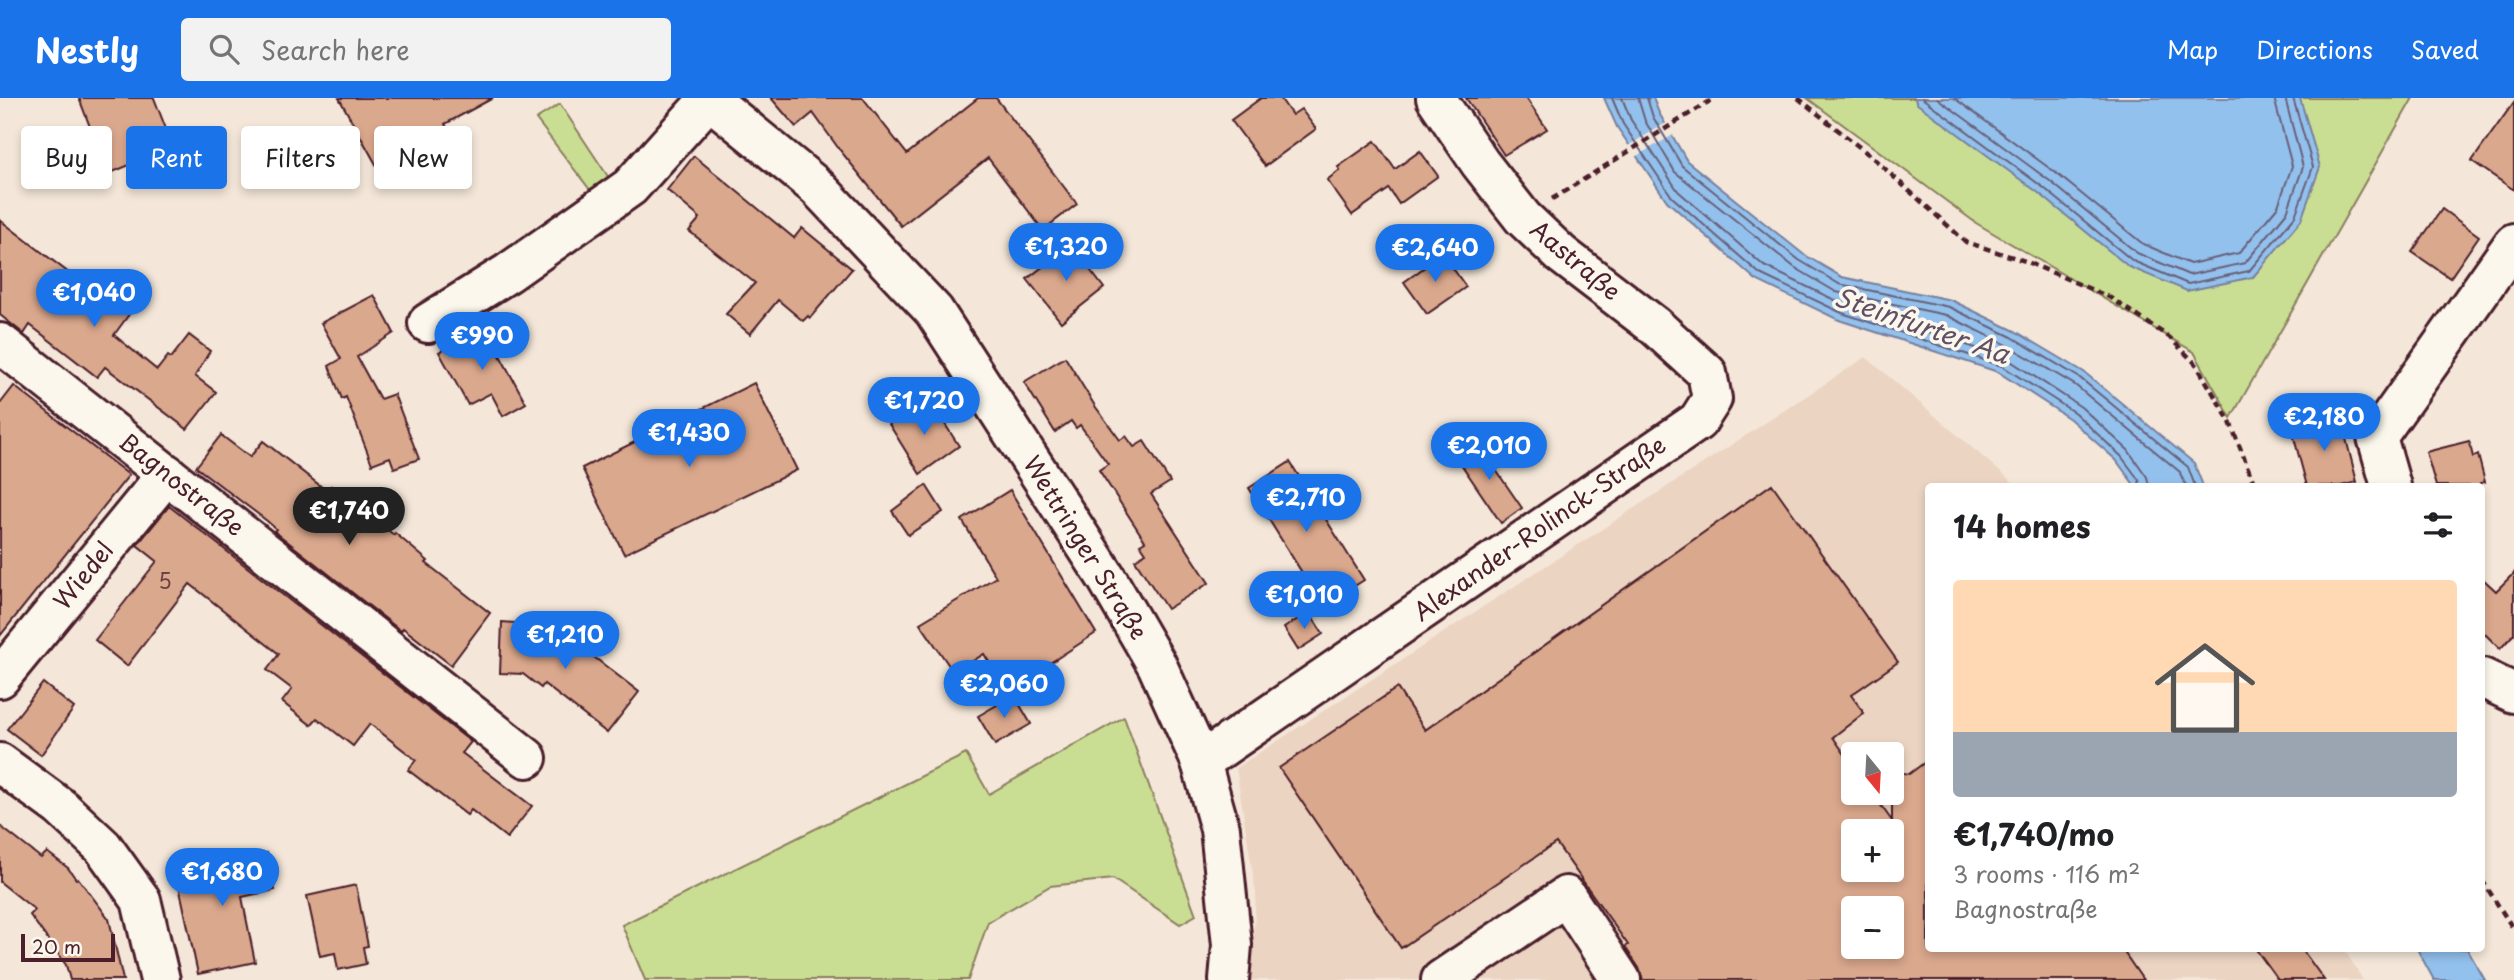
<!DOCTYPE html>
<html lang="en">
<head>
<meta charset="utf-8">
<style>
  body { margin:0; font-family:"Playpen Sans",sans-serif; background:#f2f2f2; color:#202124; height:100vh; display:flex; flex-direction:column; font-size:26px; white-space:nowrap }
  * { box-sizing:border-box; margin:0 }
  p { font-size:23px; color:#757577 }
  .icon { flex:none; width:38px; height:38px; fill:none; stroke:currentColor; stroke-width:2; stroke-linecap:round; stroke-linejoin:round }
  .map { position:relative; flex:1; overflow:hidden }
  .drawer { position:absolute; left:1925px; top:385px; width:560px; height:469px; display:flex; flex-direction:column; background:#fff; border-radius:7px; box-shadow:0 4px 10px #0003 }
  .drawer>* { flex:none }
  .banner { position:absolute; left:21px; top:28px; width:665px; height:63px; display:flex; gap:14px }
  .needle { width:46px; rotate:162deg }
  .tools { position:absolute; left:1841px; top:644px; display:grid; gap:14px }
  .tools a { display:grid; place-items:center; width:63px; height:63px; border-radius:7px; background:#fff; box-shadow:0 4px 10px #0003; font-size:35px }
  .scale { position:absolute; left:21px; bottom:18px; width:94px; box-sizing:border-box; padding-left:7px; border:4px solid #4a1f2b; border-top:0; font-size:19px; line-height:24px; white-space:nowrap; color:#4a1f2b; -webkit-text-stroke:5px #fbf7ec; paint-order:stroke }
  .price { position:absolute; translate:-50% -60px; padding:0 16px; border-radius:24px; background:#1a73e8; color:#fff; font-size:23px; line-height:46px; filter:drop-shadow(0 2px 4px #0008) }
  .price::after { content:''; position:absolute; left:50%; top:42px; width:21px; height:16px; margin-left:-10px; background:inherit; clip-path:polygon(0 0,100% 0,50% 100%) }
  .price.active { background:#222; color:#fff }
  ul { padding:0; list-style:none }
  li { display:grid; align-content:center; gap:14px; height:371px; padding:0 28px }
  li+li { border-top:2px solid #e0e0e0 }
  li span { display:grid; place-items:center; height:217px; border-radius:7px; color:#555 }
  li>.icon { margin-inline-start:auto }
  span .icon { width:126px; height:126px; fill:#fffc; stroke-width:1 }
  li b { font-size:30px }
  h2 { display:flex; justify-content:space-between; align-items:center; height:84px; padding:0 28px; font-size:30px }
  .chip { padding:0 24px; border-radius:7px; background:#fff; box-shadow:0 4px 10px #0003; font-size:24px; line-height:63px }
  .chip.active { background:#1a73e8; color:#fff }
  header { display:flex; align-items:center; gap:42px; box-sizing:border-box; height:98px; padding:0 35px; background:#1a73e8; color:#fff }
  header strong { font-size:33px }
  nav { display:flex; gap:38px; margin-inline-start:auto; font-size:24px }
  .search { width:490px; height:63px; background:#f2f2f2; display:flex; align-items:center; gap:18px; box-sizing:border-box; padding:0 24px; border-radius:7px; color:#757577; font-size:26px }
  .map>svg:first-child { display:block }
  .built { fill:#ecd4c2; fill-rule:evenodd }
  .green { fill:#cade93; stroke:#8a7e5f; stroke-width:2 }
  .water { fill:#93c1ed; stroke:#76809f; stroke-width:2 }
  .pier { fill:#f4e7d9 }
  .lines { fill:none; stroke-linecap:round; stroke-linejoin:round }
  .shore { stroke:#676079; stroke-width:2 }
  .building { fill:#daa88d; stroke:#4a1f2b; stroke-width:2; fill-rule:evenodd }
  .minor-casing { stroke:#4a1f2b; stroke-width:44 }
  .major-casing { stroke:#4a1f2b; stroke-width:44 }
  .path { stroke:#4a1f2b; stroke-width:4.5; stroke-dasharray:7 5; stroke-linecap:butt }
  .minor { stroke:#fbf7ec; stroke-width:38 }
  .major { stroke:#fbf7ec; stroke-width:38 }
  .labels { text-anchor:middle; stroke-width:7; stroke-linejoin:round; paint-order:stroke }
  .number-label { font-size:21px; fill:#6e4144 }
  .street-label { font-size:24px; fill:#4a1f2b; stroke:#fbf7ec }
  .water-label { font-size:26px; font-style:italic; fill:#605065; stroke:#fbf7ec }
</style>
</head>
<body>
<header>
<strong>Nestly</strong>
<div class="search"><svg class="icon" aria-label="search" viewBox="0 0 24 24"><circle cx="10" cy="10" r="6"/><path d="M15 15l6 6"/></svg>Search here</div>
<nav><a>Map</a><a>Directions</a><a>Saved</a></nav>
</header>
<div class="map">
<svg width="2514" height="882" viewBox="0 0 2514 882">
  <rect width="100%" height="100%" fill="#f4e7d9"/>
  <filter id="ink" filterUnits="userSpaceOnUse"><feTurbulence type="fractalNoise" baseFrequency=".0143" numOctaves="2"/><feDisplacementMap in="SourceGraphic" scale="14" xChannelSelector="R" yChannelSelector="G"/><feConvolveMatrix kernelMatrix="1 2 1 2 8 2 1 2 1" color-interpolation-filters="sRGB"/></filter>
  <g filter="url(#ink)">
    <path class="built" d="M1866,259l151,129h-89v462l416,1 19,31h-1112l5,-86 -20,-126zM1853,656h39v39h-39zM1853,733h39v39h-39zM1853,810h39v39h-39z"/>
    <g class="green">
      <polygon points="1807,0 2413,0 2231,320 2194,254 1976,125"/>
      <polygon points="560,6 611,83 594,97 536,21"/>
      <polygon points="1124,619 1196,817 1180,826 1113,781 1050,788 988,824 968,882 645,882 622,827 966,656 989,696"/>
    </g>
    <g class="water">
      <polygon points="1604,0 1653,0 1659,15 1687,63 1803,156 1842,179 1951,202 2015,233 2084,274 2194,365 2203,388 2135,388 2116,362 2070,321 1998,274 1839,222 1756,182 1667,103 1617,29"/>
      <polygon points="1915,0 2300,0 2320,69 2301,122 2253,179 2187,193 2129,169 2040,96 1916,5"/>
      <polygon points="2417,851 2467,851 2485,882 2434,882"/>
    </g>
    <polygon class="pier" points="1668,24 1675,36 1633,60 1626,49"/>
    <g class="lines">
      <g class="shore">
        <polyline points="1612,0 1623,26 1672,99 1760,176 1842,215 2002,268 2075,315 2121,358 2139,382 2140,388"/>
        <polyline points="1622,0 1631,22 1678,93 1764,168 1845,207 2006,260 2081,309 2128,352 2147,379 2149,388"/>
        <polyline points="1638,0 1645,23 1675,74 1794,169 1836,194 1946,217 2007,247 2075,287 2180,374 2186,388"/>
        <polyline points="1647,0 1653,19 1682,68 1799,162 1839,186 1949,209 2012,239 2080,280 2188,369 2195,388"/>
        <polyline points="1922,0 2044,90 2133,163 2188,186 2249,173 2295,118 2313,69 2293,0"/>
        <polyline points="1937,0 2050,83 2137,155 2189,177 2245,165 2287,114 2303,69 2285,0"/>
        <polyline points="1954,0 2056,75 2143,146 2190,166 2239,155 2278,108 2292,68 2274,0"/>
      </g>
    </g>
    <g class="building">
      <polygon points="79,0 154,0 173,49 108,76"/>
      <polygon points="339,0 493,0 445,26 449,33 427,45 425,42 408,50 377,68"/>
      <polygon points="771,0 863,0 907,56 978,0 996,0 1077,106 1043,132 988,60 901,128 839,51 813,15 796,29"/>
      <polygon points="1261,0 1280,0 1292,17 1301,11 1316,31 1265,68 1231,22"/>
      <polygon points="1466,0 1526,0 1547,31 1504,57"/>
      <polygon points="2514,4 2514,92 2472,63"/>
      <polygon points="1375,43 1395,71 1420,53 1438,78 1399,106 1389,91 1352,117 1327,82 1340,72 1338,69"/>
      <polygon points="694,58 794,140 802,130 852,171 810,220 808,218 803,223 778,202 750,236 726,216 755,185 689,133 700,120 667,92"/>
      <polygon points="2442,111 2479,138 2450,180 2412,154"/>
      <polygon points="0,122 108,205 111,201 130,215 114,237 157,272 168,258 171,260 189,237 210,253 195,278 216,294 187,331 105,269 97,279 30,227 24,236 0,217"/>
      <polygon points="1071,147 1104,190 1061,224 1027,181"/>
      <polygon points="1443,156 1466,189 1427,216 1404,184"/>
      <polygon points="374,197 394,235 357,259 380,301 394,296 419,361 394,370 390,359 372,366 346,299 342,301 329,268 341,261 321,225"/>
      <polygon points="484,228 526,305 503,318 491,295 468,307 439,254"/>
      <polygon points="1065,259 1095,308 1120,342 1126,338 1134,349 1144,343 1170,384 1151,396 1209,485 1167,511 1135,462 1146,455 1140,446 1145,443 1099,372 1108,366 1080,327 1076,330 1071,323 1055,334 1024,284"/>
      <polygon points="754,285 797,372 624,456 582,370"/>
      <polygon points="14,288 129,377 0,538 0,306"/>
      <polygon points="919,308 924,315 934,309 959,348 920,376 889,326"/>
      <polygon points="2315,318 2317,327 2341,321 2357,384 2341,388 2307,388 2290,325"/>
      <polygon points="221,337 250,359 263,343 327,393 331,388 394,437 395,435 428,463 426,465 490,515 451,567 403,530 401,533 274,433 276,431 267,423 196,369"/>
      <polygon points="1476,343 1522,410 1501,425 1455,357"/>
      <polygon points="2469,343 2473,359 2478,357 2485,384 2480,385 2480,388 2436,388 2426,354"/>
      <polygon points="1290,364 1364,482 1323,508 1249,390"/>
      <path d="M1772,386l126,178 -47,33 13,18 -31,24 20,29v27h19l20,28v-50l17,3 19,-14v188h193l22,32h-500l-4,-12 -14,-21 3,-2 -72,-102 -155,105 -122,-180 118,-80 28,42zM1853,733h39v39h-39zM1853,810h39v39h-39z"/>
      <polygon points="926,387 943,414 908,437 892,413"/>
      <polygon points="1010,392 1096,535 1007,593 984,556 954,575 920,525 996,479 962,422"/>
      <polygon points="169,408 471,644 462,655 532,708 507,740 471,712 467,717 408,672 416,662 370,626 353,648 317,620 311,627 282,604 292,591 267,572 279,556 190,486 127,568 95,542 157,463 137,447"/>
      <polygon points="2514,475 2514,536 2500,551 2482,533 2482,480 2496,493"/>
      <polygon points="1309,514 1323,536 1298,552 1284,530"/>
      <polygon points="502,524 554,528 639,594 607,635 544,586 541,590 523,576 500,575"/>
      <polygon points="43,585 74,610 41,657 7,631"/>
      <polygon points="1014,597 1031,626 995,647 978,618"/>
      <polygon points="0,728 41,760 47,754 68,770 76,781 78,780 109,821 123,882 70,882 66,867 30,817 35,812 0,784"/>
      <polygon points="267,755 275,792 242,799 255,864 198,876 175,769 232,757 233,762"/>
      <polygon points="356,787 368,848 363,849 366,866 338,872 335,855 320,858 307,798"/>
      <polygon points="2255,850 2301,850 2324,882 2278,882"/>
    </g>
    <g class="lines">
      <defs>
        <g id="minor">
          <polyline points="428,225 508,175 630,89 709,1"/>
          <polyline points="0,245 527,660"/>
          <polyline points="2391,388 2377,339 2514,145"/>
          <polyline points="0,580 167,376"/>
          <polyline points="2482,580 2514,595"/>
          <polyline points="1201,664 1698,323 1712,301 1707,275 1655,228 1561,156 1523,120 1480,65 1436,0"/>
          <polyline points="0,665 60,709 103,749 141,802 160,882"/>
          <polyline points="1441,882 1566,798 1621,882"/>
        </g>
        <polyline id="major" points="708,0 817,89 934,213 1106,479 1157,567 1201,664 1220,731 1232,847 1229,882"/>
      </defs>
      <use href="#minor" class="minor-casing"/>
      <use href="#major" class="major-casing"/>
      <g class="path">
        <polyline points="1798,0 1873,60 1966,144 2025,163 2109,199 2169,239 2196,266 2230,324 2255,388"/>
        <polyline points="1552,101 1715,0"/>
        <polyline points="2482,782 2514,832"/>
      </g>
      <use href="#minor" class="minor"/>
      <use href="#major" class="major"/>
    </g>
  </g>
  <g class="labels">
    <g class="number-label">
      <text x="165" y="491">5</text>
    </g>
    <g class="street-label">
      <text transform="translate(1575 163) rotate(40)" y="8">Aastraße</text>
      <text transform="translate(181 387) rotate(38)" y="8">Bagnostraße</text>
      <text transform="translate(1540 431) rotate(-35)" y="8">Alexander-Rolinck-Straße</text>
      <text transform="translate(1085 450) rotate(58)" y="8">Wettringer Straße</text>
      <text transform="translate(84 478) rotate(-51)" y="8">Wiedel</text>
    </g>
    <g class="water-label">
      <text transform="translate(1922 228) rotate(19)" y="9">Steinfurter Aa</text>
    </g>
  </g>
</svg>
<div class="tools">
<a><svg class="needle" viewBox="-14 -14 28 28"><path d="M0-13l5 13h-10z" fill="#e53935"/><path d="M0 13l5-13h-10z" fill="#757577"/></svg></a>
<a>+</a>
<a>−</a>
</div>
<div class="scale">20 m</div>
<b class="price" style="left:1066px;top:185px">€1,320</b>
<b class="price" style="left:1435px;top:186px">€2,640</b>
<b class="price" style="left:94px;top:231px">€1,040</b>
<b class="price" style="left:482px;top:274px">€990</b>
<b class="price" style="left:924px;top:339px">€1,720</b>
<b class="price" style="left:2324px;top:355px">€2,180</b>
<b class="price" style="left:689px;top:371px">€1,430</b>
<b class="price" style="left:1489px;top:384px">€2,010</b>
<b class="price" style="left:1306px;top:436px">€2,710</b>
<b class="price active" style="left:349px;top:449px">€1,740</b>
<b class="price" style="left:1304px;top:533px">€1,010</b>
<b class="price" style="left:565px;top:573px">€1,210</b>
<b class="price" style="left:1004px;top:622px">€2,060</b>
<b class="price" style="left:222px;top:810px">€1,680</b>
<div class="banner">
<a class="chip">Buy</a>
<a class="chip active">Rent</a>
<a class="chip">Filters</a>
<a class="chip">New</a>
</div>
<section class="drawer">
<h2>14 homes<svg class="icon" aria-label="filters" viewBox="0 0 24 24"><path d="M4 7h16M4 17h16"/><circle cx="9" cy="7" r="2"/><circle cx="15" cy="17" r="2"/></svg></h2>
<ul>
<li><span style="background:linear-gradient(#ffd9b3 70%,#9aa5b1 0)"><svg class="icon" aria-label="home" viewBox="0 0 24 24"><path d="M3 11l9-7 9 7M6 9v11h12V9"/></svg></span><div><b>€1,740/mo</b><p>3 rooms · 116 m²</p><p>Bagnostraße</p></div></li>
</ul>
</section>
</div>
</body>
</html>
